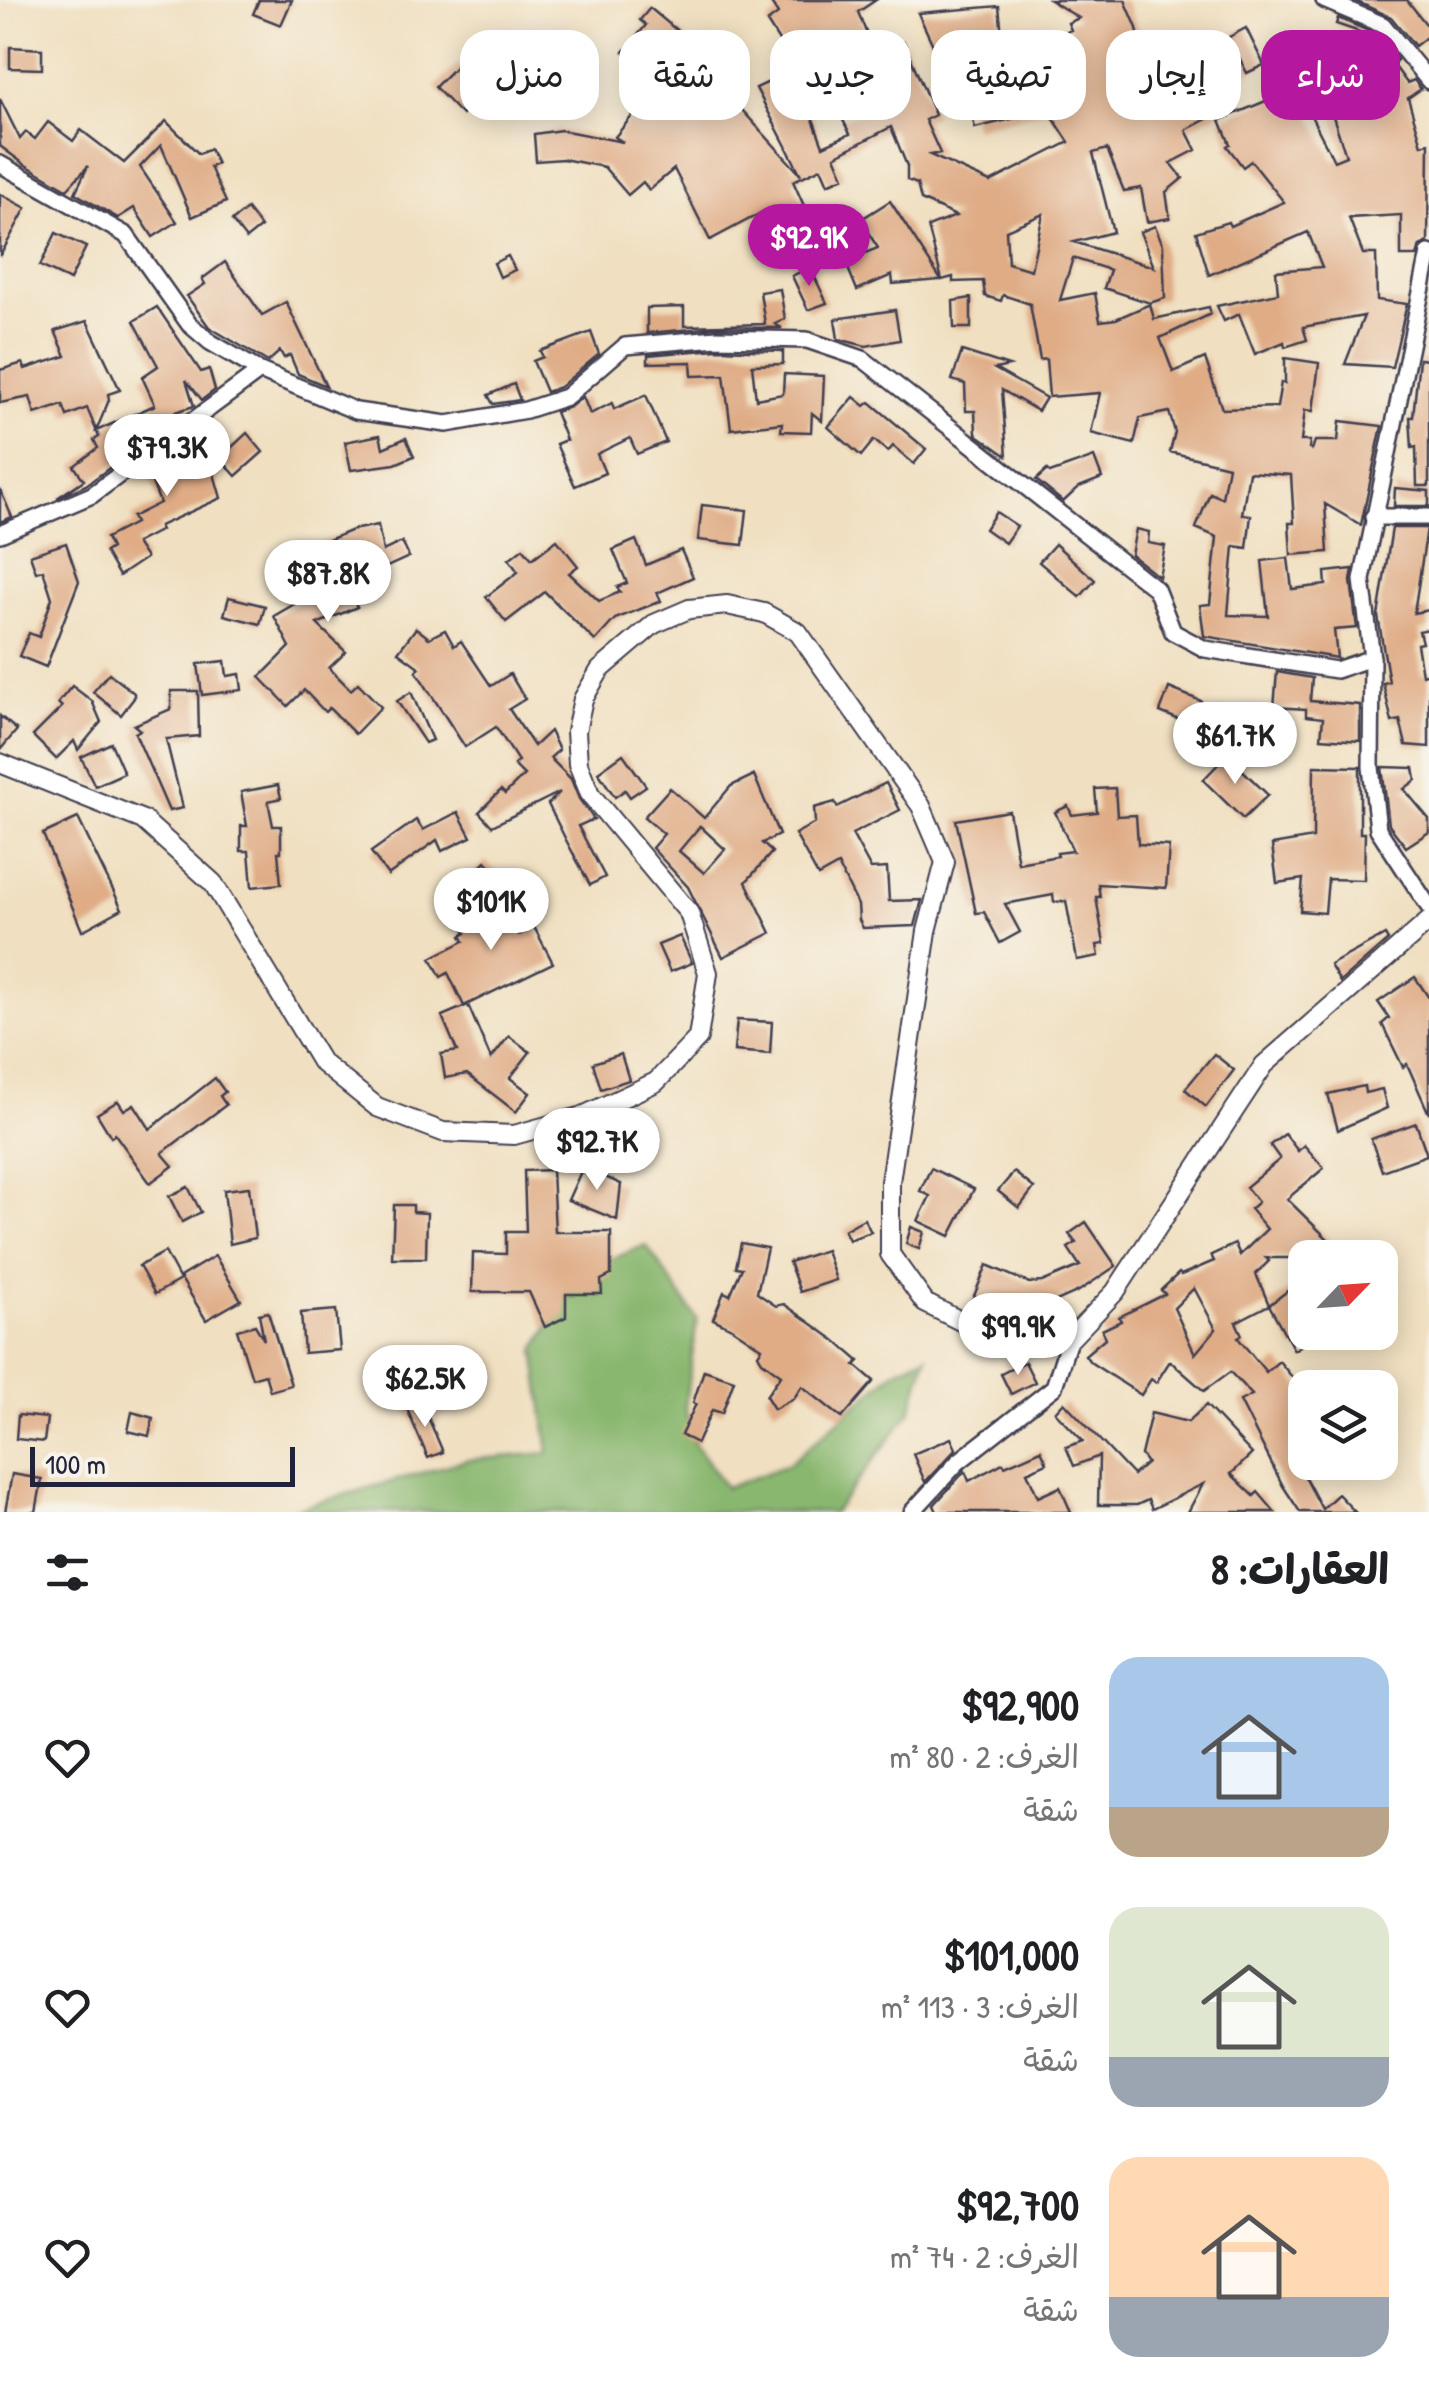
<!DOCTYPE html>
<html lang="ar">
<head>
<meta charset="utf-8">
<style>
  body { margin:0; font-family:"Patrick Hand","Playpen Sans Arabic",sans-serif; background:#f2f2f2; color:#202124; direction:rtl; height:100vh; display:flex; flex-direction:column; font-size:38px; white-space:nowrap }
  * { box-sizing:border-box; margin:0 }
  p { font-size:32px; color:#757577 }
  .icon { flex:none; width:55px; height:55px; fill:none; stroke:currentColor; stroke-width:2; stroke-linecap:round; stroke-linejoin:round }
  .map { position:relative; height:1512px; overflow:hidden; direction:ltr }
  .sheet { display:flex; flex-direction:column; background:#fff; flex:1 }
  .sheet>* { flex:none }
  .hud { position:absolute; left:30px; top:30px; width:1370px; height:90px; direction:rtl; display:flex; gap:20px }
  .needle { width:65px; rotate:65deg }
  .buttons { position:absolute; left:1288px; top:1240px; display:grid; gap:20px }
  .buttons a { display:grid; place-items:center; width:110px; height:110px; border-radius:20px; background:#fff; box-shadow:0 5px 25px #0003; font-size:50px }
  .scale { position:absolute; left:30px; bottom:25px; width:265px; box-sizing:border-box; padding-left:10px; border:5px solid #22223b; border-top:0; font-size:28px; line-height:35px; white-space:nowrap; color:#22223b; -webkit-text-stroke:8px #f7f3e8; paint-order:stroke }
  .price { position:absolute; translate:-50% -85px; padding:0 22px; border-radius:35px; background:#fff; color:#222; font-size:32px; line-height:65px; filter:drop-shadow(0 2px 5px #0008) }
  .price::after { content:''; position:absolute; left:50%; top:60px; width:30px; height:22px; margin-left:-15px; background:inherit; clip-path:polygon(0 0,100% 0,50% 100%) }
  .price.on { background:#b5179e; color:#fff }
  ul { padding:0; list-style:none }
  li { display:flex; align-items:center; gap:30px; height:250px; padding:0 40px }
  li span { display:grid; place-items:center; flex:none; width:280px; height:200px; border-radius:30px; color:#555 }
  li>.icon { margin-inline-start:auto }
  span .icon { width:120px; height:120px; fill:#fffc; stroke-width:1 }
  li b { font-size:42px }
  h2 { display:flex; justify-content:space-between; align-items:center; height:120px; padding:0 40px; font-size:42px }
  .chip { padding:0 35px; border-radius:30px; background:#fff; box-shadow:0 5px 25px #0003; font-size:35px; line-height:90px }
  .chip.on { background:#b5179e; color:#fff }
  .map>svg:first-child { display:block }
  .forest { fill:#8ab76f; stroke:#566c55; stroke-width:2.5 }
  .building { fill:#dfac86; fill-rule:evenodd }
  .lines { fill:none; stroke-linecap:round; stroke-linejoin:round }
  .minor-casing { stroke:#413e4f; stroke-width:20 }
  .tertiary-casing { stroke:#413e4f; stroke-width:22 }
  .minor { stroke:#fff; stroke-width:15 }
  .tertiary { stroke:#fff; stroke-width:18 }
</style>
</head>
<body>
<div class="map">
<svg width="1429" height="1512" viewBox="0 0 1429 1512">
  <rect width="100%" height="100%" fill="#f7f3e8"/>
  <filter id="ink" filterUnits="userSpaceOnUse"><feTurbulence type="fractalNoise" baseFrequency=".01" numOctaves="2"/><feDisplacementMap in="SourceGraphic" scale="20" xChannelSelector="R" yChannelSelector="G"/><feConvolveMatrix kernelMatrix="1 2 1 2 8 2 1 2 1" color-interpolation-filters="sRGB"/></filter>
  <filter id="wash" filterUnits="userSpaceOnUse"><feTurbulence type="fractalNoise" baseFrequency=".0048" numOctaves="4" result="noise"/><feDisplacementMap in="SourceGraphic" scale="40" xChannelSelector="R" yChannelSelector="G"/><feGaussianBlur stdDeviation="2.25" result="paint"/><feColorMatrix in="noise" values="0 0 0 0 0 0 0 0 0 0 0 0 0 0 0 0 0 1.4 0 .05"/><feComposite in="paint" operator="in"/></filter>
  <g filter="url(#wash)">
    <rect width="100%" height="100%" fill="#f0dfc0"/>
    <polygon class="forest" points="646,1245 697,1319 685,1407 693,1442 726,1488 788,1465 895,1371 927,1356 911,1411 834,1512 285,1512 466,1460 549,1453 535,1350 583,1271"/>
    <g id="blocks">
      <g class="building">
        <polygon points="259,0 292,0 281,25 253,14"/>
        <path d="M769,0h107l-18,12 16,40 30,-10 31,73 -10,5 15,33 -10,2 60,27 79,-40 -21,-32 -73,18 -13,-53 40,-10 7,26 41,-10 -5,-24 8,-2 -6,-17 24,-8 -3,-7 11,-5 -29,-18h75l12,28 9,51 57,-29 15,27 -11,6 15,28 -36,19 10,20 -25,13 12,15 -17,14 4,26 -23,4 -6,-34 -17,3 -17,-42 -14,4 20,79 -39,10 80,25 -14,-35 15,-6 8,19 2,53 -15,5 -46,-15 6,-18 -37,-12 -13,42 35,-7 5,28 16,-2 34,-15 4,15 55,-12 2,7 -51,24 13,34 32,-14 17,51 55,-2 4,-25 4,1v-25l34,5 -6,48 -8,-1 -4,31h9l-1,8 3,1 3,-9h23l2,-20 42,5 -21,99 -36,-21 3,48 -37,3 -2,-32h5l-3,-48 -42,-3 -7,42 9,1 -4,33 -13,-2 -6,69 40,1 -6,-55 26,-3 4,31 34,-4 -1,-13 28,-3 -2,12 6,47 -23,2 3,28 -133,-22 -4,-31 10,-1 7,-67 -21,-9 14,-35 12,5 6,-32 -58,-14 5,-20 -6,-20 -29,6 -6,26 -43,-11 9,-40 -51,4 -3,-38 -6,1 -10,-56 -27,-9 -2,6 -16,-5 -2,-15 -30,1v-5l-11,3 -14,-53 28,-11 -35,-16 -4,-16 -10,-4v-14l-16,-39 -56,29 9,21 -16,7 -7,-16 -28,13 28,63 -13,7 -13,-24 -17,11 -15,-26 -53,28 -36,-71 -25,21 -6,-8 -15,13 -24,-28 -41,-8 -27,2 -2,-27 27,-4 62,12 -8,-5 31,-38 -5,-4 17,-19 52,44 22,-21 69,76 -45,-87 15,-7 11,22 21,-11 20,54 27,-12 -7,-14 14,-7 -16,-39 -21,-37 -31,20 -22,-35 11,-8zM1043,214l-12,56 -23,-7 -2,-33z"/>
        <polygon points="1353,0 1407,0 1429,28 1429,35 1415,46 1391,17"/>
        <polygon points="999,6 1002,35 955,39 966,64 946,73 918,13"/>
        <polygon points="650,8 686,38 658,72 624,52 646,25 640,20"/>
        <polygon points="1338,18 1376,34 1380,39 1336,24"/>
        <polygon points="1246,28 1264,65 1247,73 1229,37"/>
        <polygon points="10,47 42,49 42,69 10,68"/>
        <polygon points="1388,48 1397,60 1393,64 1407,83 1414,80 1421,89 1408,98 1422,145 1429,143 1428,242 1420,246 1417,256 1401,256 1401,215 1349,218 1363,254 1376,254 1377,300 1407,304 1392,367 1345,364 1364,316 1303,327 1307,340 1285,347 1284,342 1255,354 1239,314 1224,321 1217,306 1278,293 1276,271 1322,267 1308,232 1209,275 1196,232 1228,222 1230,226 1284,202 1251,161 1243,167 1227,146 1230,144 1220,120 1297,88 1334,161 1346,156 1316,64 1338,56 1341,65"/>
        <polygon points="525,56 549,70 546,75 578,93 568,109 513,77"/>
        <polygon points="458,64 485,92 462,115 435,87"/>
        <polygon points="0,99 20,139 26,132 35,139 48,122 73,141 81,130 124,163 166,121 199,154 210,149 217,164 210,167 226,202 192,217 161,145 140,167 177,222 153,237 134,208 118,218 75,193 88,166 67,189 24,164 0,146"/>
        <polygon points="0,194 26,208 0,256"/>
        <polygon points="890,201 941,280 893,284 892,275 857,290 845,261 878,248 860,220"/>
        <polygon points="247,209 261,227 246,239 232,221"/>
        <polygon points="56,233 86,247 70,280 40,266"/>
        <polygon points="508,256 515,270 500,277 494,263"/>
        <polygon points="225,262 262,315 286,302 326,386 298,374 290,355 284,358 280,351 268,362 209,327 187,296 205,284 202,279"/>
        <polygon points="810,267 827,303 808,310 792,276"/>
        <polygon points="780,289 785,319 775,324 782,328 716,327 647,333 647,308 684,307 684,326 765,324 760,292"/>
        <polygon points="971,298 971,328 954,328 953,301"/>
        <polygon points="157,307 201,372 209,369 215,390 202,400 186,380 194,406 175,412 178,418 86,485 57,498 84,480 74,466 98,448 94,440 99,437 87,408 67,416 63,405 35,414 30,397 0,403 0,370 23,363 25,369 66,356 55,331 87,321 120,390 108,394 109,400 96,431 155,405 142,377 158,366 134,321"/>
        <polygon points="895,310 900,340 866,346 838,339 835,319"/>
        <polygon points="591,332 599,354 560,387 546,392 533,361 543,357 540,351"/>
        <polygon points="717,349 783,351 783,364 752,365 756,399 783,394 784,374 824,376 822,421 812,413 811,432 781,431 782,423 731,429 724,375 692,376 691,362 648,363 648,355"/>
        <polygon points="962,351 1009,366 995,369 1046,398 1038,411 1002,390 1007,456 976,434 975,411 966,411 965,384 952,380"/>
        <polygon points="1419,359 1429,360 1429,486 1417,486 1416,447 1412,448 1410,417 1413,417"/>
        <polygon points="514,384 520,400 493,404 488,395"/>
        <polygon points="646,395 666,442 637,454 630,438 597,454 605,473 575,486 556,444 566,440 555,412 570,407 583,397 590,414 612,403 614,409"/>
        <polygon points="854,397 865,406 870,402 926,449 914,464 893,446 888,452 874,440 861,456 828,427"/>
        <polygon points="247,433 263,452 236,476 220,458"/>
        <polygon points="380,435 383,448 406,438 414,456 395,464 351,470 345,442"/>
        <polygon points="203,436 221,498 159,526 161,530 136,543 146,558 119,576 105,552 111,548 106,538 135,523 132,517 160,503 147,469 143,471 187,439 189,442"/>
        <polygon points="1094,457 1102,478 1079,487 1063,502 1036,480 1047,470 1050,473"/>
        <polygon points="1395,488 1429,491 1429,506 1394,506"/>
        <polygon points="0,489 12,517 0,522"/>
        <polygon points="702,505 747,510 743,545 698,540"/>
        <polygon points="996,512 1017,526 1005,543 985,529"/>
        <polygon points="378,525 383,551 402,542 409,557 347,585 357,607 317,624 346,652 329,668 351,690 358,683 381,707 355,734 329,708 325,712 304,690 288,706 260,677 290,647 274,616 313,593 296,554 352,530"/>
        <polygon points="1392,528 1427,528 1414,613 1429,610 1429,629 1419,631 1422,643 1417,644 1422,675 1429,673 1429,747 1406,745 1400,720 1392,722 1383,683 1389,682 1378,616"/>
        <polygon points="1136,529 1149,532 1148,543 1165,546 1159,577 1131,555"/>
        <polygon points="557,540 578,566 569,573 599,601 620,592 617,587 627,583 613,550 636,540 646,565 681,550 693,577 657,593 661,601 615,619 595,641 545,592 506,622 486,597 518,572 509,559 523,548 532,559"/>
        <polygon points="66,543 79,581 46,667 19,656 29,633 39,637 52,598 43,570 36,572 30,555"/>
        <polygon points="1055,544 1095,580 1080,597 1039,562"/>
        <polygon points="229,597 265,606 260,624 224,615"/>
        <polygon points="416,628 429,638 445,630 454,646 461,641 491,686 510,674 525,699 509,709 534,746 550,731 559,750 550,758 571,779 579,799 594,819 578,826 605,877 590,885 566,840 548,804 560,792 492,826 479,812 501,790 505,794 524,775 514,765 518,761 496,727 465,747 416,671 420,668 398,652"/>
        <polygon points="225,661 227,676 240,674 242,690 202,695 198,664"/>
        <polygon points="1277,672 1312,678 1310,701 1360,705 1360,741 1321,738 1323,718 1306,716 1306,709 1274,707"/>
        <polygon points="109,673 134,693 134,698 121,715 93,692"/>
        <polygon points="72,686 92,701 101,722 78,750 74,741 56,759 33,736 62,707 58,703"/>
        <polygon points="1169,688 1201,701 1192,725 1160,712"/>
        <polygon points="171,691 198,691 199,736 166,739 183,808 169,811 135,733 140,730 134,725 171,709"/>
        <polygon points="411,692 432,740 425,743 397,701"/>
        <polygon points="0,716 17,730 0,750"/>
        <polygon points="111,743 124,773 95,786 81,757"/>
        <polygon points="623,754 646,786 630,797 625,790 615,797 598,772"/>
        <polygon points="1227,755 1268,795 1243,819 1203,780"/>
        <polygon points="1314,766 1360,767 1360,833 1365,833 1364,880 1328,879 1325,913 1300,911 1303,879 1277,883 1272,845 1313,838"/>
        <polygon points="1382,767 1414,768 1416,780 1404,789 1429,819 1429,832 1406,847 1389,825"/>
        <path d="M754,775l25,60 -17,8 10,9 -26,30 25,51 -48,24 -35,-70 -36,-39 12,-14 -20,-17 26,-29 34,30 27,-32zM700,826l25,23 -21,24 -25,-22z"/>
        <polygon points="886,783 900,810 852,834 871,869 887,868 889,901 922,900 915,926 863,928 859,920 858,905 838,865 818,876 795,834 815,823 814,808 835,802 837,807"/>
        <polygon points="278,785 281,798 268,801 273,826 281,826 281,852 278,852 281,884 252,887 249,851 241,851 241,826 247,826 241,792"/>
        <polygon points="1115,788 1117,816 1136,815 1138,844 1169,846 1166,888 1098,884 1100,897 1096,897 1104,944 1097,945 1099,956 1077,960 1066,901 1054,902 1053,895 1005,904 1020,932 1000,943 984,912 976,913 956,820 1009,811 1018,863 1058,856 1057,853 1073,851 1055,812 1068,806 1072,815 1097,812 1095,789"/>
        <polygon points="458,812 471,837 442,851 437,840 388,875 371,852 416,820 423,830"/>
        <polygon points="78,818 122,909 82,931 43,834"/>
        <polygon points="486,861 502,879 490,889 475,872"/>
        <polygon points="498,895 519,935 534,927 553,963 464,1006 448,973 441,977 431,958 464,941 461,936 466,933 457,916"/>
        <polygon points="1385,935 1388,940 1340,982 1330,965"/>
        <polygon points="680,936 692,963 670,972 658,945"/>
        <polygon points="1415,977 1429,998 1429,1114 1407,1064 1403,1067 1382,1024 1389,1018 1378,1002"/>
        <polygon points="468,1005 491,1059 509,1036 530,1052 510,1078 530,1093 516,1112 467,1074 445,1078 441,1054 457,1051 442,1016"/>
        <polygon points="737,1020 772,1022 770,1054 734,1051"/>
        <polygon points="621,1054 629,1080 601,1089 593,1063"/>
        <polygon points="1214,1054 1234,1070 1206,1107 1185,1089"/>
        <polygon points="215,1078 225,1092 220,1096 226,1105 162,1153 173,1166 150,1183 115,1134 111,1137 97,1114 118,1101 124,1110 134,1104 150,1129"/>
        <polygon points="1364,1086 1365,1093 1382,1089 1387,1108 1338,1130 1328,1094"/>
        <polygon points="1416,1123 1427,1155 1382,1171 1371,1139"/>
        <path d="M1285,1134l13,17 6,-6 20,23 -37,31 46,45 6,14h-73l3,3 -13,13 13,31 21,-16 15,20v23h17l-28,18 -25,-45 -33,17 6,13 -4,3 28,34 13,-11 26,32v69l-6,4 23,43 16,-15 17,18h-55l-17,-26 -43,-85 12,-6 -22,-23 -26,19 -34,-30 -14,22 -5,-4 -10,16 -51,-33 -5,-7 20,-17 -3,-8 19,-9 -2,-4 46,-23 -4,-4 18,-17 2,2 33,-14 -3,-6 24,-11 5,11 27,-26 -17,-20 8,-7 -12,-15 34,-28 -10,-14zM1194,1288l22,41 -21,25 -21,-46z"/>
        <polygon points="583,1167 621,1184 617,1220 568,1200"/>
        <polygon points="931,1168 974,1189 950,1236 918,1221 930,1196 920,1191"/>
        <polygon points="552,1170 555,1232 611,1232 611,1275 601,1280 602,1294 566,1294 566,1317 545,1327 529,1292 472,1292 473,1253 506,1254 506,1232 526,1232 524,1171"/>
        <polygon points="1014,1172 1034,1188 1019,1208 998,1191"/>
        <polygon points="188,1187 201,1212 182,1222 169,1196"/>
        <polygon points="249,1187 255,1238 230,1244 224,1190"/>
        <polygon points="394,1205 413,1205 413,1212 427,1213 426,1258 392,1258"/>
        <polygon points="864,1219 871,1232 849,1240 844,1230"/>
        <polygon points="1086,1222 1116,1266 1079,1291 1045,1306 1046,1326 1000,1323 968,1310 987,1265 1029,1283 1042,1282 1080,1266 1068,1248 1076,1243 1069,1234"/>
        <polygon points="911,1227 924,1232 919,1249 906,1244"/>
        <polygon points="741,1243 767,1248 757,1293 776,1306 784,1304 836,1341 859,1361 855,1365 874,1381 842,1418 802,1386 794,1398 774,1409 766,1396 781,1375 762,1361 758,1354 762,1348 732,1328 713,1319 724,1292 730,1295 742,1268 736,1267"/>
        <polygon points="826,1250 836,1280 800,1292 789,1262"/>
        <polygon points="165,1252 180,1280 155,1294 139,1266"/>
        <polygon points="215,1256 241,1300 206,1320 180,1277"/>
        <polygon points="336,1310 340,1350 304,1353 301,1313"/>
        <polygon points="268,1312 291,1385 270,1391 265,1374 252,1378 237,1330 255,1325 264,1340 259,1314"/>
        <polygon points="1025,1362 1035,1382 1011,1394 1001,1374"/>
        <polygon points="704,1370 734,1380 722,1413 712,1410 697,1443 681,1435 696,1404 693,1403"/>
        <polygon points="1064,1402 1133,1475 1147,1463 1141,1455 1151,1413 1188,1422 1206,1405 1252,1454 1231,1474 1254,1496 1258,1492 1275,1512 1188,1512 1203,1484 1152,1509 1148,1500 1137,1505 1098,1505 1099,1456 1074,1466 1066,1447 1083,1441 1055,1412"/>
        <polygon points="422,1403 443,1452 428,1458 407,1409"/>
        <polygon points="132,1412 153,1418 149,1436 128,1431"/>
        <polygon points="18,1415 47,1418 44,1442 16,1439"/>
        <polygon points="951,1438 956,1449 925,1482 913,1454"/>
        <polygon points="1041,1450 1047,1463 1027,1472 1038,1497 1060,1487 1071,1512 937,1512 934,1505 965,1471 969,1481 1003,1463 1005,1466"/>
        <polygon points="12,1474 42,1479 36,1512 5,1512"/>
      </g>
    </g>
  </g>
  <g filter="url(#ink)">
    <use href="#blocks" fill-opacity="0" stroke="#413e4f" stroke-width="2.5"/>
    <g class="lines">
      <defs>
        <g id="minor">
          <polyline points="1324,0 1383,25 1429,81"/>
          <polyline points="0,164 126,235 189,324 210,342 260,371"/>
          <polyline points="1429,253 1362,580 1372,658 1371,767 1378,829 1429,907"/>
          <polyline points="1373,517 1429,517"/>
          <polyline points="0,534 92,495 260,371 356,411 447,424 526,410 566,397 625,346 717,338 807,340 863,359 1156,589 1173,632 1205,649 1336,670 1372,658"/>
          <polyline points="912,1512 958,1462 1054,1387 1069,1340"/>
        </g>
        <polyline id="tertiary" points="0,763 143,820 213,883 321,1062 377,1107 443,1132 514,1135 583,1116 656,1082 698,1038 708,973 689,913 590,794 578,764 576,731 583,699 600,670 654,624 689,609 727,605 764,613 798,632 921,806 945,862 927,931 890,1182 890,1254 925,1303 988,1335 1069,1340 1115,1292 1264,1065 1429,921"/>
      </defs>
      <use href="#minor" class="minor-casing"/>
      <use href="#tertiary" class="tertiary-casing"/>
      <use href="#minor" class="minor"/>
      <use href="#tertiary" class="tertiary"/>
    </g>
  </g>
</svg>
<div class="buttons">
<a><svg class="needle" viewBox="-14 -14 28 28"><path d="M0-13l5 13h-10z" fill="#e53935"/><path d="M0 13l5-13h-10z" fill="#757577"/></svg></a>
<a><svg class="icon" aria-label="layers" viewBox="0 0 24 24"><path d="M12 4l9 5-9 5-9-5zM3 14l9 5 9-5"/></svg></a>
</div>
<div class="scale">100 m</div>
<b class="price on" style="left:809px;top:289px">$92.9K</b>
<b class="price" style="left:167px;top:499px">$79.3K</b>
<b class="price" style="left:328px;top:625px">$87.8K</b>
<b class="price" style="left:1235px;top:787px">$61.7K</b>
<b class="price" style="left:491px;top:953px">$101K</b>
<b class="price" style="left:597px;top:1193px">$92.7K</b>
<b class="price" style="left:1018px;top:1378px">$99.9K</b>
<b class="price" style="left:425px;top:1430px">$62.5K</b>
<div class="hud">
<a class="chip on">شراء</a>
<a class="chip">إيجار</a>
<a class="chip">تصفية</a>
<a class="chip">جديد</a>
<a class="chip">شقة</a>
<a class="chip">منزل</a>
</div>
</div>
<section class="sheet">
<h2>العقارات: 8<svg class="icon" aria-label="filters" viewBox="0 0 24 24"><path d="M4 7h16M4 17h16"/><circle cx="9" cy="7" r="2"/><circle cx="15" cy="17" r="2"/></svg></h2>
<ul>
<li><span style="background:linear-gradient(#a9c7e8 75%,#b9a48a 0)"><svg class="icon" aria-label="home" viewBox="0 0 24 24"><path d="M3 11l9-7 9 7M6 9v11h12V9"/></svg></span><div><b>$92,900</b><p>الغرف: 2 · 80 m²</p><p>شقة</p></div><svg class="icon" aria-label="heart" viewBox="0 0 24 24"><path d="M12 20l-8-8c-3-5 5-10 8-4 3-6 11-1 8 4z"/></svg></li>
<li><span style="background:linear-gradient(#dfe7d0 75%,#9aa5b1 0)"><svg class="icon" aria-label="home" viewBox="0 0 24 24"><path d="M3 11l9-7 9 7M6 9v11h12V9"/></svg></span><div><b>$101,000</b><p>الغرف: 3 · 113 m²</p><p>شقة</p></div><svg class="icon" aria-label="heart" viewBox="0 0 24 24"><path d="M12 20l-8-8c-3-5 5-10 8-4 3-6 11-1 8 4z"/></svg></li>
<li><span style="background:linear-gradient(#ffd9b3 70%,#9aa5b1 0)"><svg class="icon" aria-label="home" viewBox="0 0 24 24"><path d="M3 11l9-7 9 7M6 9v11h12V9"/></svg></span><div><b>$92,700</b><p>الغرف: 2 · 74 m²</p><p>شقة</p></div><svg class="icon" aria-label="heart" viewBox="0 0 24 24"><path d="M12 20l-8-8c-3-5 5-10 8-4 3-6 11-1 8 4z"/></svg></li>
</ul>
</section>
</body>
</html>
